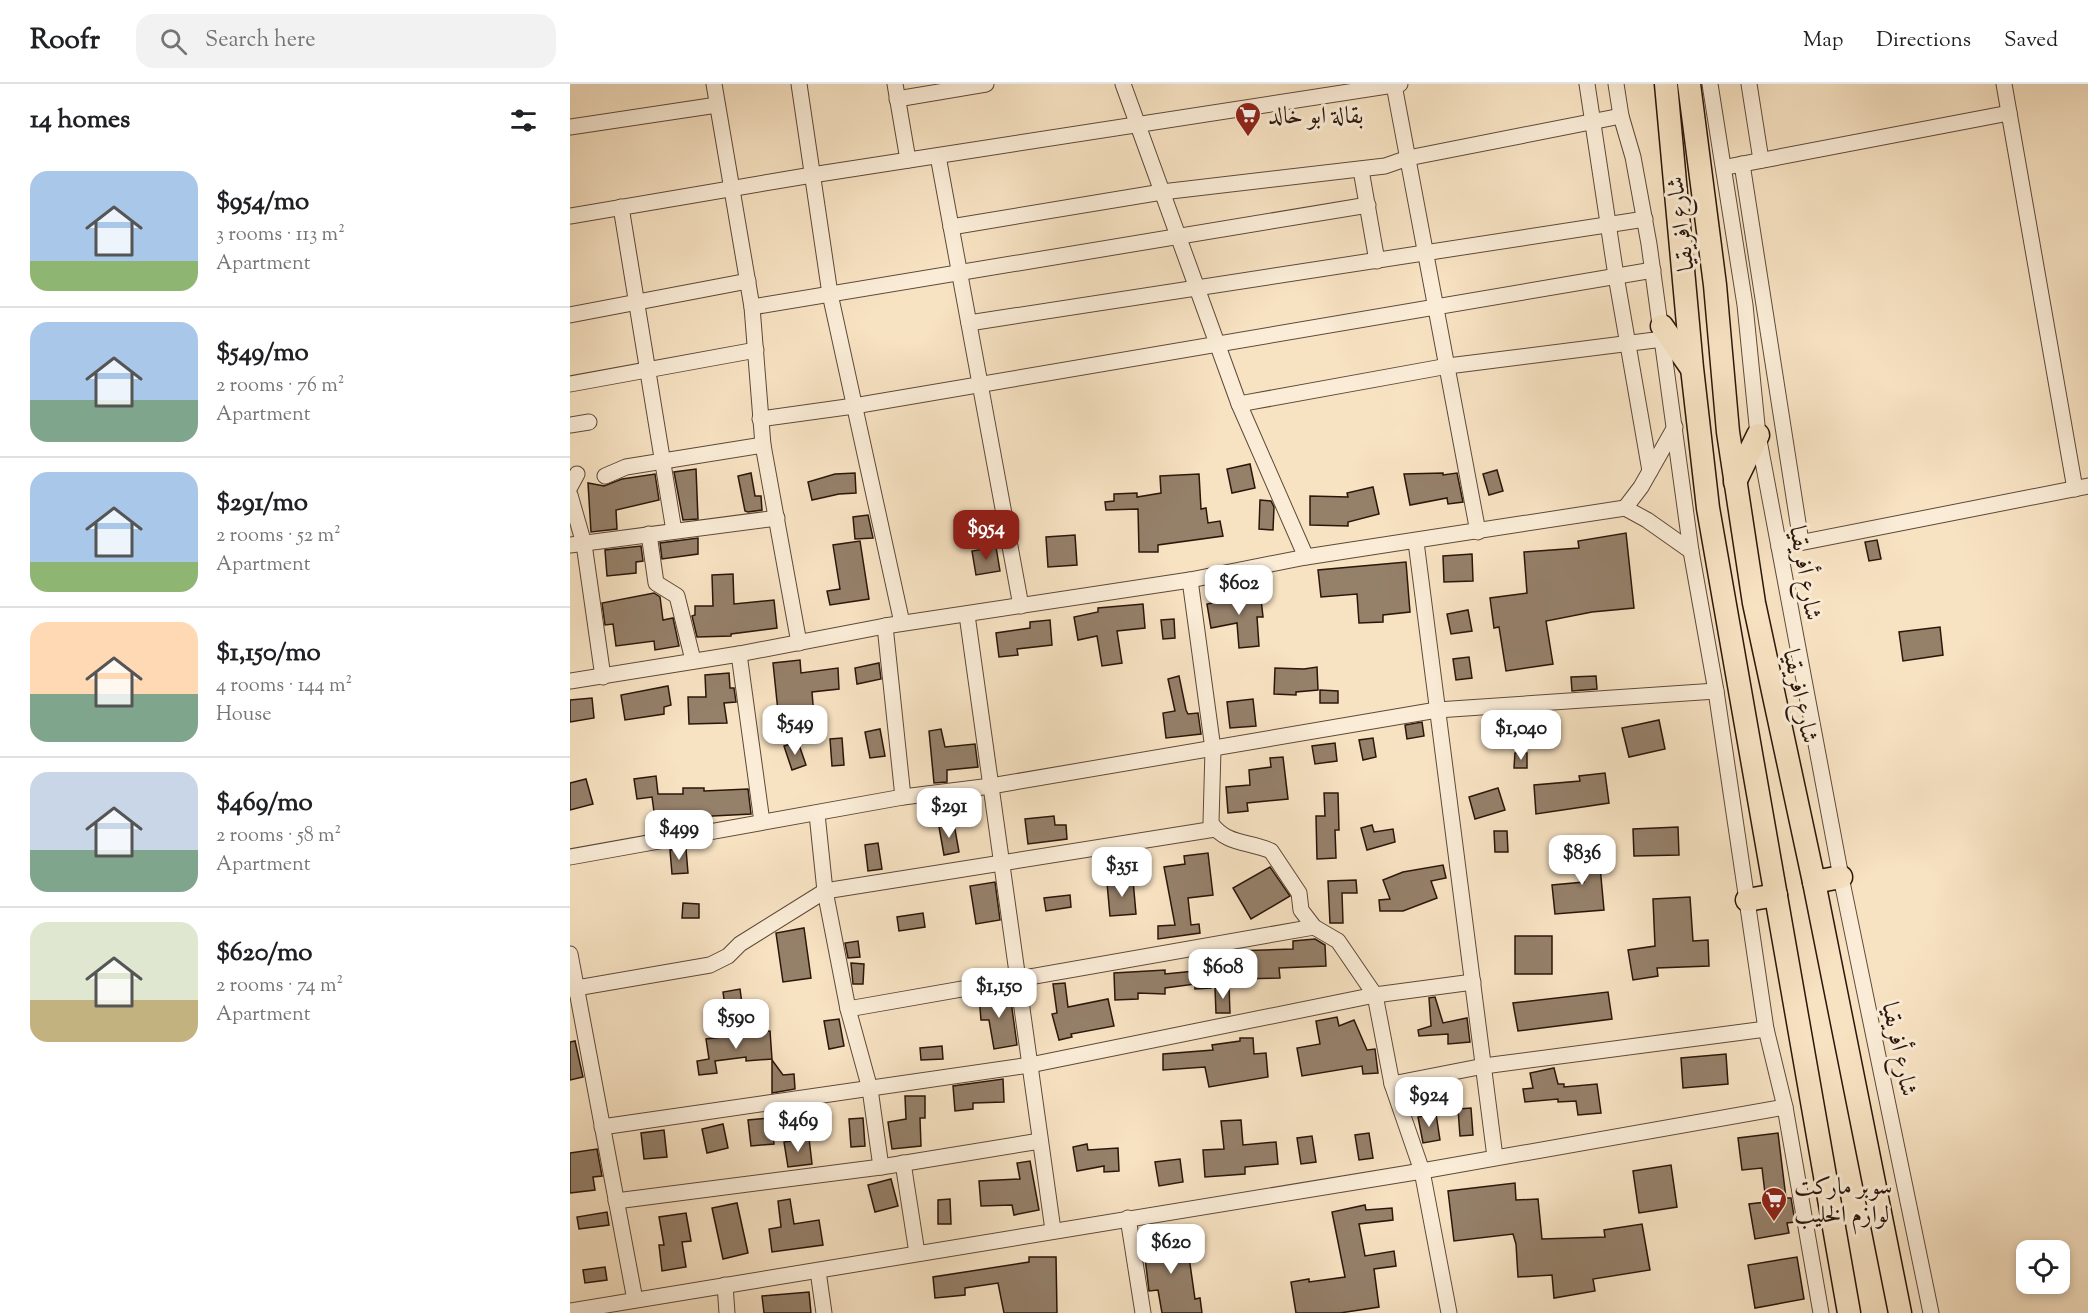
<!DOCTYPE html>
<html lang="en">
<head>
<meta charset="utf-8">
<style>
  body { margin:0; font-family:"Sorts Mill Goudy",Amiri,serif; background:#f2f2f2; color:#202124; height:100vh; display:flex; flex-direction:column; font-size:22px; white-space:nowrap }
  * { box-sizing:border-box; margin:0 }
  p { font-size:20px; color:#757577 }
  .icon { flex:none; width:33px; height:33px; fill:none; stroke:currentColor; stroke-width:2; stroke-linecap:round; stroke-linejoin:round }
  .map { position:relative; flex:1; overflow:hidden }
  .panel { display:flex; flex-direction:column; background:#fff; width:570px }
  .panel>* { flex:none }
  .tools { position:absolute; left:1446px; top:1156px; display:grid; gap:12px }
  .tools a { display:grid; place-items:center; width:54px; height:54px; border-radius:12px; background:#fff; box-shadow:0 3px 9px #0003; font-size:30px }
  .price { position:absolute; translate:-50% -51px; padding:0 14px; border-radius:12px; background:#fff; color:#222; font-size:20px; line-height:39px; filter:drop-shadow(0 2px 3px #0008) }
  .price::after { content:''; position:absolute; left:50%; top:36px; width:18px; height:14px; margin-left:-9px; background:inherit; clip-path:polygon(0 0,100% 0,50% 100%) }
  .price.selected { background:#8f2418; color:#fff }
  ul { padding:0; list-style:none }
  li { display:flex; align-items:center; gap:18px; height:150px; padding:0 30px }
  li+li { border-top:2px solid #e0e0e0 }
  li span { display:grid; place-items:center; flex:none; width:168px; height:120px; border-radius:18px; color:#555 }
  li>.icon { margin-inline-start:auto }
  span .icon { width:72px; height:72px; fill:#fffc; stroke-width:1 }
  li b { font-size:26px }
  h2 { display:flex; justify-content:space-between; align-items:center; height:72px; padding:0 30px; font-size:26px }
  header { display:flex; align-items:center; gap:36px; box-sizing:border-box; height:84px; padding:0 30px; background:#fff; border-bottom:2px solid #e0e0e0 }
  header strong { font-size:28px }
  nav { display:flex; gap:33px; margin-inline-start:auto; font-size:21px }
  .search { width:420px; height:54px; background:#f2f2f2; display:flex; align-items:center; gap:15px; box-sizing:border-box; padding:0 21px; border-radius:18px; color:#757577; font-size:22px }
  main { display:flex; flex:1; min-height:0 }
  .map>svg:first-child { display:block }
  .building { fill:#95806a; stroke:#2b160a; stroke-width:1.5 }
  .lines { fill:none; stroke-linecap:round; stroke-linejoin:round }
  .minor-casing { stroke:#5e4938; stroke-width:17 }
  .highway-casing { stroke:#2b160a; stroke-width:25 }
  .minor { stroke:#faecd7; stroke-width:15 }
  .highway { stroke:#f7e2c2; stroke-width:22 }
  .labels { text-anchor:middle; stroke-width:6; stroke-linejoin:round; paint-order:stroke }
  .poi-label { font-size:24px; fill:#2b160a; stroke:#faecd7; text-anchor:start }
  .street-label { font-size:24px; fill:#2b160a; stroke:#faecd7 }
</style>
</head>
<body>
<header>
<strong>Roofr</strong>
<div class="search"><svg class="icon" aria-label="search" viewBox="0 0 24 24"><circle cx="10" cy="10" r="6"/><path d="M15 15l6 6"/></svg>Search here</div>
<nav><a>Map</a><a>Directions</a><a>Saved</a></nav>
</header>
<main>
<section class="panel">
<h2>14 homes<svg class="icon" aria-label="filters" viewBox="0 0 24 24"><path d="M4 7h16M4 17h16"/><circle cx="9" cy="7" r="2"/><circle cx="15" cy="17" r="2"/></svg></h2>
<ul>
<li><span style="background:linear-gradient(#a9c7e8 75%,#8fb573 0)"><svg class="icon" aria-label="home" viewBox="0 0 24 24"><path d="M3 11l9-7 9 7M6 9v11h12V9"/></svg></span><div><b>$954/mo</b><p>3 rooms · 113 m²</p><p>Apartment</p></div></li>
<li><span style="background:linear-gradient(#a9c7e8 65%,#7fa58c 0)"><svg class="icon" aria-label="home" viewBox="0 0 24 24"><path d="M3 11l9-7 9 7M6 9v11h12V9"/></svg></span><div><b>$549/mo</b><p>2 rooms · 76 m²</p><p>Apartment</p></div></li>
<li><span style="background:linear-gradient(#a9c7e8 75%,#8fb573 0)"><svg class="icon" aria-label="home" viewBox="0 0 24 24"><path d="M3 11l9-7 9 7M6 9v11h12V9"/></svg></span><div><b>$291/mo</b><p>2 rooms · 52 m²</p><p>Apartment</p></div></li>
<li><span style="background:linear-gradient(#ffd9b3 60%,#7fa58c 0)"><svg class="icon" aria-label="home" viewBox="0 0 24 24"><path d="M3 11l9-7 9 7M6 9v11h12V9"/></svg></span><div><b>$1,150/mo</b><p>4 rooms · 144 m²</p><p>House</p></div></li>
<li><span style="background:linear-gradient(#c9d6e8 65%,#7fa58c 0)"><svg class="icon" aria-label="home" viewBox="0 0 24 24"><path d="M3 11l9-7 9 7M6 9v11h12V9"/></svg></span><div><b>$469/mo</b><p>2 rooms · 58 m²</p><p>Apartment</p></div></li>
<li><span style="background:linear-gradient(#dfe7d0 65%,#c2b280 0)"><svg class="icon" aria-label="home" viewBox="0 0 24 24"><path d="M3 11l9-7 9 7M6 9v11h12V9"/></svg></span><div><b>$620/mo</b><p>2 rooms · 74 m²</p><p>Apartment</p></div></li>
</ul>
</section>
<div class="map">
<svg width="1518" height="1229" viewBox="0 0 1518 1229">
  <rect width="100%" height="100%" fill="#f7e2c2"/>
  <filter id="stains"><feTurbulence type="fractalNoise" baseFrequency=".00333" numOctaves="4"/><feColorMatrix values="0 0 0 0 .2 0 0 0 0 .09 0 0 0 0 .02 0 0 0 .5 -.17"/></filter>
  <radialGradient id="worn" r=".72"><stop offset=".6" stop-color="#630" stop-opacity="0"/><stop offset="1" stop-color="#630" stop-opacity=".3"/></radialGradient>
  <g class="building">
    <polygon points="680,380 685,404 662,409 657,385"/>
    <polygon points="126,385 128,435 113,436 104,388"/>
    <polygon points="927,386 933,407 919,411 913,390"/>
    <polygon points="181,389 185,412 191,412 192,426 178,428 175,427 168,392"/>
    <polygon points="285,389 286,409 269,410 242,416 238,398 265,390"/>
    <polygon points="873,389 873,391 887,389 893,418 878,420 877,414 840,421 834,390"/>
    <polygon points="85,390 89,416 46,426 47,445 21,448 18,399 34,402 52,395"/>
    <polygon points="629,390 631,425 636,424 638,439 650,437 653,452 588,461 588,468 569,468 568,425 536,426 535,418 544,417 544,410 567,409 567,413 591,409 590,392"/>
    <polygon points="803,403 809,430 778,438 778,442 740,441 740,412 778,413 777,409"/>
    <polygon points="690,416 701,417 704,423 703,446 689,445"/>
    <polygon points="298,431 303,454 285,455 283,433"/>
    <polygon points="1056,449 1064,524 1022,528 976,537 983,580 936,587 929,543 924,544 920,514 957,509 954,468 1009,464 1008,457"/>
    <polygon points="505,451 507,481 478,483 476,453"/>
    <polygon points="128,454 128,470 92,475 90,459"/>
    <polygon points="1307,456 1311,475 1299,477 1295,458"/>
    <polygon points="290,457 299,515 260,521 257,507 270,505 263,461"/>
    <polygon points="71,462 73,477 66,478 66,489 37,492 35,466"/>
    <polygon points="426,463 430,487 406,491 402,467"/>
    <polygon points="902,470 903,497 874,498 873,472"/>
    <polygon points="836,478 840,528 813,531 813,538 789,539 787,510 751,513 748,486"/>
    <polygon points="163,490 164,520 204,516 207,544 161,550 161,552 127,553 122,532 125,531 125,522 143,522 142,491"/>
    <polygon points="690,506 693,533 687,533 689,562 669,564 667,539 641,544 637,520 667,514 667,509"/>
    <polygon points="84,509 90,513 93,536 103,534 109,562 85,566 84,557 46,562 43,540 35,541 32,519"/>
    <polygon points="573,520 575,544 547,547 552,579 532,582 527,552 508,556 504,533 528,528 528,524"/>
    <polygon points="898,526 902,547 881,550 877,530"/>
    <polygon points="604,535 605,554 593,555 591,536"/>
    <polygon points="480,536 482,561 447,565 448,571 429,573 426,549 460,544 460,538"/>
    <polygon points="1370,543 1373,571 1333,577 1329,548"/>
    <polygon points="899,573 902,594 886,596 883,575"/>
    <polygon points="230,576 231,589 268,584 269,605 242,608 244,633 209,637 203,579"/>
    <polygon points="309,579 311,595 287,600 285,584"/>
    <polygon points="747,583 748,606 726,608 726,611 704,610 705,584 734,585"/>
    <polygon points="159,589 160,604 164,604 166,618 154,619 157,639 119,640 118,613 136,613 135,591"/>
    <polygon points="609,592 616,626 618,630 628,629 631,650 596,654 593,629 605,627 598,595"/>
    <polygon points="1026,592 1027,605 1002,607 1001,593"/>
    <polygon points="98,602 101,621 94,623 94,630 55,636 51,611"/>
    <polygon points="750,606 768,607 768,619 750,619"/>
    <polygon points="22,614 24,634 0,638 0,616"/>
    <polygon points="683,615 686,642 660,644 657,618"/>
    <polygon points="1089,636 1095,665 1059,673 1052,644"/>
    <polygon points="852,638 854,652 837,655 835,641"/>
    <polygon points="310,645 315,672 300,674 295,648"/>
    <polygon points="371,645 375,663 405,660 408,683 377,686 377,698 364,699 359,647"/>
    <polygon points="272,654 274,681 262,682 260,655"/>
    <polygon points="803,654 806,673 793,676 789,656"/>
    <polygon points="228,658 236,681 222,686 214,662"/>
    <polygon points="765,659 767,677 745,680 742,662"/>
    <polygon points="945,669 957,669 957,684 944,684"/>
    <polygon points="713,673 718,715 677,719 678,727 658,729 656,703 680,701 679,686 701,683 700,674"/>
    <polygon points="1035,689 1039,719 966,730 964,701 1010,697 1009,692"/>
    <polygon points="86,692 88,710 113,710 113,704 134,704 134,707 178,705 181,730 85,735 82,713 67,715 64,695"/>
    <polygon points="16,695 23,720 0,726 0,699"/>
    <polygon points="928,704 935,726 905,735 899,713"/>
    <polygon points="754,709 768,709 769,746 765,746 766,774 747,775 746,732 755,732"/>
    <polygon points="484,732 485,741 496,741 497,755 458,760 455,735"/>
    <polygon points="384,740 389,768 374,771 369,743"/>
    <polygon points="802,741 804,748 823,745 825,758 797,766 791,744"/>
    <polygon points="1108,743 1109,771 1064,772 1063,745"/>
    <polygon points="924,747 937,747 938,768 925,768"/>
    <polygon points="308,759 312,785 298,787 295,761"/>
    <polygon points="1028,760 1034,826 985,830 982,801 1014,798 1007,764"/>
    <polygon points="116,765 118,789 102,790 100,766"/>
    <polygon points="638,769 643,811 618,814 621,841 629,840 630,849 588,855 588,842 605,841 594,783 615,780 614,772"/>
    <polygon points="873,781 876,794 861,797 867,814 833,827 810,827 809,816 820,815 813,796 833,788"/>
    <polygon points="700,783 720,812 681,835 663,804"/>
    <polygon points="563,796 566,830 540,832 537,799"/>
    <polygon points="786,796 787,809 772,809 773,839 760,839 758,797"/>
    <polygon points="425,798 430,836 406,840 400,802"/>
    <polygon points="500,811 501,823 476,827 474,814"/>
    <polygon points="1120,813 1123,857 1138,856 1139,882 1087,884 1088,892 1063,896 1058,866 1085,862 1083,815"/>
    <polygon points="113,819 129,820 129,834 112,834"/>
    <polygon points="353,829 355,843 329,847 327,833"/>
    <polygon points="234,844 241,894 213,898 206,849"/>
    <rect x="945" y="852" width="37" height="38"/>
    <polygon points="745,855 755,861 756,882 709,884 710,894 666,895 665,867 723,865 723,857"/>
    <polygon points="288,857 290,873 278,874 275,859"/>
    <polygon points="624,876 640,876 641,904 625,905 625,900 595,904 595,910 568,909 568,915 545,916 544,889 595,886 595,890 625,887"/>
    <polygon points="281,879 294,880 293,900 283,900"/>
    <polygon points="495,899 498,923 538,915 544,942 501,950 502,953 489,956 482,930 487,929 483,900"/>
    <polygon points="659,903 660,929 646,929 645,904"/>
    <polygon points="170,905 173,927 156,930 153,908"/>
    <polygon points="1038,908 1042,935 948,947 943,919"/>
    <polygon points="440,910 447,961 424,965 419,936 411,936 409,912"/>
    <polygon points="865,913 873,939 897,934 900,958 878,960 878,950 849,952 848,946 861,942 859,914"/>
    <polygon points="767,933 769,942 784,936 797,966 805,965 808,989 793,990 792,982 732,992 727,964 750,960 746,937"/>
    <polygon points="269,935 274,962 259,965 254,937"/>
    <polygon points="200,947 202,975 176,977 176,973 145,977 147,989 129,991 127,977 139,975 136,955"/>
    <polygon points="670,954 683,954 684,970 696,969 698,993 639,1003 635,983 593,986 593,970 643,966 642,961 670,957"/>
    <polygon points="5,957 13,993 0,996 0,958"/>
    <polygon points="372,962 373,975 351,976 350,964"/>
    <polygon points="1156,970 1158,1000 1113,1004 1111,974"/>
    <polygon points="202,976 213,991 224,990 225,1005 202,1009"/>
    <polygon points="984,984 988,1000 994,1000 994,1003 1027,1000 1031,1029 1008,1031 1006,1017 988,1018 988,1015 955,1018 953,1005 963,1004 960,989"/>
    <polygon points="433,995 434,1018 403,1019 403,1025 385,1027 383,1002"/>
    <polygon points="335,1012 355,1012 355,1034 350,1034 351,1062 322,1065 318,1038 336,1035"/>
    <polygon points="901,1024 903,1051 890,1052 888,1025"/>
    <polygon points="866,1030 870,1056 853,1059 848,1033"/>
    <polygon points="201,1034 204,1060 181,1062 178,1036"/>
    <polygon points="293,1034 295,1062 281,1063 279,1035"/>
    <polygon points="671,1036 673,1061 706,1058 708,1080 675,1083 675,1090 635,1093 633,1066 654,1065 651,1037"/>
    <polygon points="153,1040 158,1064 137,1069 132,1045"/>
    <polygon points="94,1046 97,1073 74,1075 71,1049"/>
    <polygon points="799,1049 803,1074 789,1076 785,1051"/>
    <polygon points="1208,1049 1216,1114 1221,1114 1225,1138 1217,1139 1219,1149 1185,1155 1179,1120 1196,1118 1192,1084 1172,1086 1168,1054"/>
    <polygon points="742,1052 746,1078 731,1080 727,1054"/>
    <polygon points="239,1054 242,1080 218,1083 214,1058"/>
    <polygon points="517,1060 518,1066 548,1064 549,1087 534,1088 534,1082 507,1087 503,1063"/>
    <polygon points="27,1065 32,1092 23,1093 25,1106 0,1109 0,1069"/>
    <polygon points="610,1075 613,1098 589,1102 585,1078"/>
    <polygon points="460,1077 469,1126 444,1131 442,1121 411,1122 409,1097 450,1095 447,1079"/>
    <polygon points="1101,1081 1107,1123 1069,1129 1063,1087"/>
    <polygon points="321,1095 328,1122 305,1128 298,1101"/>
    <polygon points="945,1099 946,1116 968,1115 972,1155 1035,1153 1034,1146 1072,1140 1080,1186 1023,1195 1025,1207 984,1214 982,1191 948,1193 946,1160 943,1150 884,1157 878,1107"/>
    <polygon points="220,1115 224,1140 249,1136 253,1161 202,1168 199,1145 211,1143 208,1117"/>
    <polygon points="380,1115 381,1140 368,1140 368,1116"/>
    <polygon points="167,1119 178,1169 153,1175 142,1124"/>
    <polygon points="795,1121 796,1126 822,1124 823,1136 789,1140 795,1172 824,1167 826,1182 804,1185 809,1223 770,1229 726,1229 721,1198 739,1195 739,1198 775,1193 762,1128"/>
    <polygon points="37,1128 39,1141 9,1145 7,1133"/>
    <polygon points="116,1129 121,1157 112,1158 116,1183 92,1187 89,1161 94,1161 89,1133"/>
    <polygon points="616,1152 625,1215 630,1214 632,1229 592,1229 588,1206 579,1207 573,1157"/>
    <polygon points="459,1173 486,1173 487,1229 434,1229 428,1199 395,1204 395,1211 365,1214 363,1193 459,1178"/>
    <polygon points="1227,1173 1234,1215 1185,1224 1178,1181"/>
    <polygon points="35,1183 37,1196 15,1199 13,1186"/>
    <polygon points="239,1208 241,1229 194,1229 192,1212"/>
  </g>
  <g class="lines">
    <defs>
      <g id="minor">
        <polyline points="144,0 182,223 193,361 229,559"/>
        <polyline points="229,0 260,210 332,539"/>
        <polyline points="325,0 338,76"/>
        <polyline points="553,0 669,320 736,473"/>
        <polyline points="1017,0 1046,192 1080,387"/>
        <polyline points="1046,0 1051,32 1063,73 1079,160 1121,467 1146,607 1196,945 1215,1023 1251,1229"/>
        <polyline points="1140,0 1175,221 1188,351 1271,793 1361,1229"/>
        <polyline points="1179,0 1191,76"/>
        <polyline points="1434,0 1505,405"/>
        <polyline points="824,1 908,448"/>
        <polyline points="327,15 416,0"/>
        <polyline points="0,43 147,21"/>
        <polyline points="368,72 451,522"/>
        <polyline points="1172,80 1231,458"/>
        <polyline points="1162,82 1439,29"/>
        <polyline points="791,86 807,177"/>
        <polyline points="51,123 104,447"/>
        <polyline points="0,132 242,91 830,0"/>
        <polyline points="381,143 592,108 815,82 838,74 1051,32"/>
        <polyline points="182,223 798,121"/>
        <polyline points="0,231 178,197"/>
        <polyline points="399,239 1075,135"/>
        <polyline points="0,300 186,266"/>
        <polyline points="669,320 878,282 1093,255"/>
        <polyline points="190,335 284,322 1083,186"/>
        <polyline points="0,341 19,338"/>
        <polyline points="35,392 56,383 193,361"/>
        <polyline points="0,403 7,390"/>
        <polyline points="0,411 14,460 33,593"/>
        <polyline points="1055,424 1071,403 1105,343"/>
        <polyline points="79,450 86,499 107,512 123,576"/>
        <polyline points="846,458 925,1073"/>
        <polyline points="0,461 207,434"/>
        <polyline points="1209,463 1518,402"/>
        <path d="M620,496l23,169 -2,74c15,22 38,18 60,28l28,42 2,17 13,17 24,14 37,54 17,89 30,87 27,142"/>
        <polyline points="397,531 483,1146"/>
        <polyline points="315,542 333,713"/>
        <polyline points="169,570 192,738"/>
        <polyline points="0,597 169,570 315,542 620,496 736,473 1055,424 1077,436 1121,467"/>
        <polyline points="247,730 255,807 278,925 300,1005 311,1083"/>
        <polyline points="0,773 333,713 421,702 867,626 1146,607"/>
        <polyline points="0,870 65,1216"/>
        <polyline points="0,905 140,881 158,872 170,860 255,807 645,745"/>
        <polyline points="278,925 744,843"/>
        <polyline points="822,1000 914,982 1196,945"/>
        <polyline points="32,1043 460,981 805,911 903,898"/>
        <polyline points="333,1079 347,1169"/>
        <polyline points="46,1117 311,1083 470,1057"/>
        <polyline points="558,1134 573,1229"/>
        <polyline points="248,1187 254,1229"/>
        <polyline points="155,1201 157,1229"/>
        <polyline points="0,1227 852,1087 1215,1023"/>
      </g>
      <g id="highway">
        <polyline points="1096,0 1122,284 1138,424 1279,1229"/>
        <polyline points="1119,0 1145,201 1158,348 1184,519 1244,798 1330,1229"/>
        <polyline points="1092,242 1120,282"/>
        <polyline points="1165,398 1188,351"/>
        <polyline points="1244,798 1271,793"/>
        <polyline points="1177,816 1206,811"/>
      </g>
    </defs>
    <use href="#minor" class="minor-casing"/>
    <use href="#highway" class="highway-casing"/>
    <use href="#minor" class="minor"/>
    <use href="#highway" class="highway"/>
  </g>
  <defs>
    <symbol id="supermarket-pin" viewBox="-11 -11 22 30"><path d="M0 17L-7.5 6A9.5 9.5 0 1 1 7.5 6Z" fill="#8f2418" stroke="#faecd7"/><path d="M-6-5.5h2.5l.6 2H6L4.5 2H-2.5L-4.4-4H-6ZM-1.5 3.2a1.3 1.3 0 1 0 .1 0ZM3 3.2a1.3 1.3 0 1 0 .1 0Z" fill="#fff"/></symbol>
  </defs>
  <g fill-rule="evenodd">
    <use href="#supermarket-pin" x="663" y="16" width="30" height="40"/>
    <use href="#supermarket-pin" x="1189" y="1101" width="30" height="40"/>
  </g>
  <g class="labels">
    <g class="poi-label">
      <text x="698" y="39">بقالة ابو خالد</text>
      <text x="1224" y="1110">سوبر ماركت<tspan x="1224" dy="28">لوازم الخليب</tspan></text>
    </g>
    <g class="street-label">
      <text transform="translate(1110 140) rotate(-97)" y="8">شارع افريقيا</text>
      <text transform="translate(1236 489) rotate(80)" y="8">شارع أفريقيا</text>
      <text transform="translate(1231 612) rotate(78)" y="8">شارع افريقيا</text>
      <text transform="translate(1330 965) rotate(78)" y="8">شارع أفريقيا</text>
    </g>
  </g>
  <rect width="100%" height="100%" filter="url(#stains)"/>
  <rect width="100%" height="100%" fill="url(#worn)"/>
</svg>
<div class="tools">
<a><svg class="icon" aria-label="locate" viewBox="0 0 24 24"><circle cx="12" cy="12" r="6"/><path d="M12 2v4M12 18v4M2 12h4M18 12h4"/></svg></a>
</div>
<b class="price selected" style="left:416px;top:477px">$954</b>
<b class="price" style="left:669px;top:532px">$602</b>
<b class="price" style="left:225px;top:672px">$549</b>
<b class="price" style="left:951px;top:677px">$1,040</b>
<b class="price" style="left:379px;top:755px">$291</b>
<b class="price" style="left:109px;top:777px">$499</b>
<b class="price" style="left:1012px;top:802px">$836</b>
<b class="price" style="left:552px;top:814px">$351</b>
<b class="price" style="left:653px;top:916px">$608</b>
<b class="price" style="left:429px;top:935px">$1,150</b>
<b class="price" style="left:166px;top:966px">$590</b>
<b class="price" style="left:859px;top:1044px">$924</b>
<b class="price" style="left:228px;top:1069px">$469</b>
<b class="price" style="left:601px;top:1191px">$620</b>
</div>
</main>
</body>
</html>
